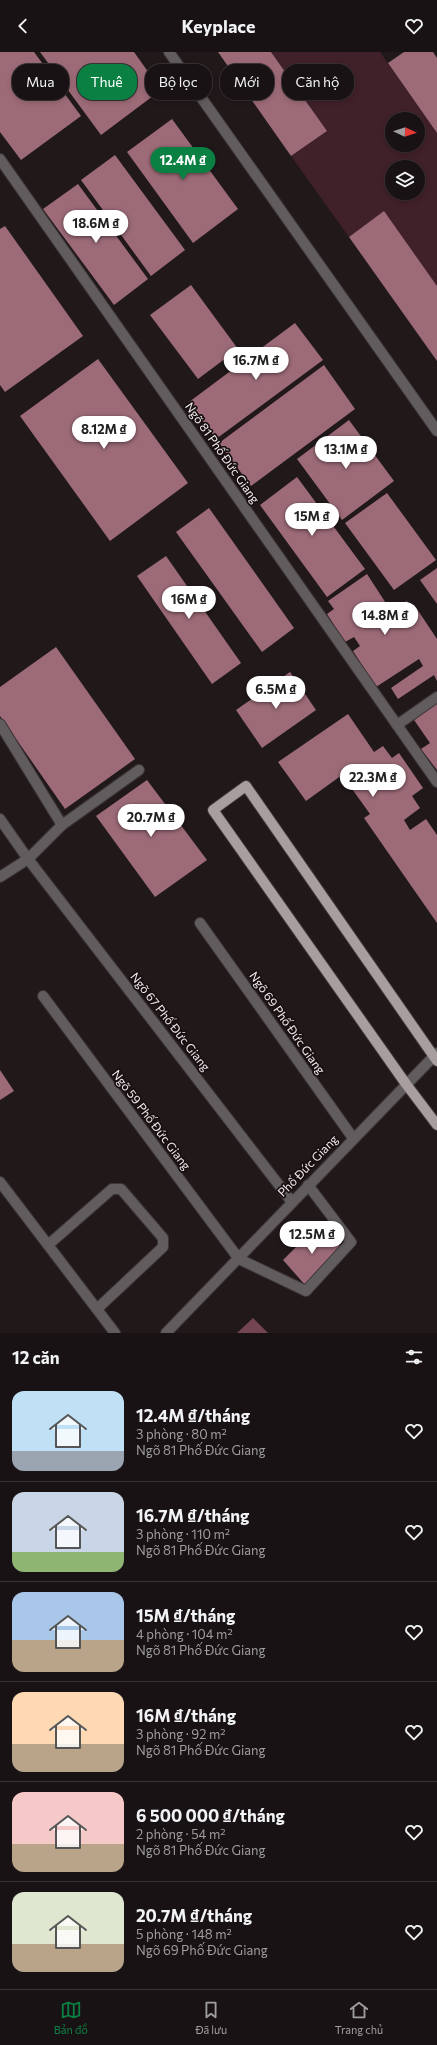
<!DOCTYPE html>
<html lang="vi">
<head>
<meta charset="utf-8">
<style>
  body { margin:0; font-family:Commissioner,sans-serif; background:#221b1d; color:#f1f3f6; height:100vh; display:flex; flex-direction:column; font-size:15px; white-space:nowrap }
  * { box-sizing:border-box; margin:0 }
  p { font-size:13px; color:#9f9ea0 }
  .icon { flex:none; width:22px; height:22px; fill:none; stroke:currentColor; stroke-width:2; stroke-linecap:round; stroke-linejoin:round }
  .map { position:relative; height:1281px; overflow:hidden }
  .side { display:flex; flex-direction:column; background:#191214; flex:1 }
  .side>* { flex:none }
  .guide { position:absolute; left:12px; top:12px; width:413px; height:36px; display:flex; gap:8px }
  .needle { width:26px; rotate:94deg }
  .buttons { position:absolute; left:385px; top:60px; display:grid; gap:8px }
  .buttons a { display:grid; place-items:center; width:40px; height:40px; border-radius:50%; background:#191214; box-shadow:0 2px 6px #0003,0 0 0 1px #373234; font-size:20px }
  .price { position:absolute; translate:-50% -34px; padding:0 9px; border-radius:14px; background:#fff; color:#222; font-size:13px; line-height:26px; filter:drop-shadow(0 1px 2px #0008) }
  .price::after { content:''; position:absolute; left:50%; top:24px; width:12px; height:9px; margin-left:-6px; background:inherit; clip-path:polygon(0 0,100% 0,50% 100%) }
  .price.active { background:#0b8043; color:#fff }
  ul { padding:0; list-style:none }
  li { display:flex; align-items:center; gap:12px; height:100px; padding:0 12px }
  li+li { border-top:1px solid #373234 }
  li span { display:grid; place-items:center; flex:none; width:112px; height:80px; border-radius:12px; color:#555 }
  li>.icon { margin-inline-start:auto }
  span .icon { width:48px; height:48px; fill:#fffc; stroke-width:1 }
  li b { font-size:17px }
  h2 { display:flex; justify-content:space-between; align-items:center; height:48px; padding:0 12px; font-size:17px }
  .pill { padding:0 14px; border-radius:16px; background:#191214; box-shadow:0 2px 6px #0003,0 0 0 1px #373234; font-size:14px; line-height:36px }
  .pill.active { background:#0b8043; color:#fff }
  header { display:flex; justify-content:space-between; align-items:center; height:52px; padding:0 12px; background:#191214; font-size:18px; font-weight:700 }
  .tab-bar { display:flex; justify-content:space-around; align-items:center; height:56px; border-top:1px solid #373234; background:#191214; font-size:11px; color:#9f9ea0 }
  .tab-bar a { display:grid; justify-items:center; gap:2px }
  .tab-bar .active { color:#0b8043 }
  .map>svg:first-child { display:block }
  .green { fill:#402029; fill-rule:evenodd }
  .water { fill:#734451 }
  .building { fill:#9d6b78 }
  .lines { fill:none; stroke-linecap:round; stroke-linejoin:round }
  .minor-casing { stroke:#3e3638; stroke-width:12 }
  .major-casing { stroke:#3e3638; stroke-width:12 }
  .minor { stroke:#615c5d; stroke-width:10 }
  .major { stroke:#a89ea0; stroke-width:10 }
  .labels { text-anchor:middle; stroke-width:3.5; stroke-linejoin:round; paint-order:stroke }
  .street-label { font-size:12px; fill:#f2ebed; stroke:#180f11 }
</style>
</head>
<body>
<header><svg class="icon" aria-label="back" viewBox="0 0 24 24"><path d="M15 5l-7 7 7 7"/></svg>Keyplace<svg class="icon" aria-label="heart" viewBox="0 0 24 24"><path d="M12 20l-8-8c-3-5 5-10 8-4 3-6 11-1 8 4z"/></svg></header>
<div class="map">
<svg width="437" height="1281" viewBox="0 0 437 1281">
  <rect width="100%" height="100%" fill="#21181a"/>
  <path class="green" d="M271,0h109l57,81v153l-53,-74 -35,25 -58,-81 36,-25zM392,67h26v26h-26zM392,115h26v26h-26z"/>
  <polygon class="water" points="253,1266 268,1281 237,1281"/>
  <g class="building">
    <polygon points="0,0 34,0 81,64 21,108 0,80"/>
    <polygon points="40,0 134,0 161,38 101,83"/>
    <polygon points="218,0 271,0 327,79 291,104"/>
    <polygon points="404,0 433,0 437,6 437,81 388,11"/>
    <polygon points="172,67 238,157 193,191 127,100"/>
    <polygon points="115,103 185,198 151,224 81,128"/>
    <polygon points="78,132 148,227 114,253 43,157"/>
    <polygon points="384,159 437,234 437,309 349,185"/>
    <polygon points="5,174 83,284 5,340 0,333 0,177"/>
    <polygon points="191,233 238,297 198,327 150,263"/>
    <polygon points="295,271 323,308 216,387 189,350"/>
    <polygon points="98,307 188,431 110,489 20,364"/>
    <polygon points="324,313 355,357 251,434 219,391"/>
    <polygon points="349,368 394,429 342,468 297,407"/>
    <polygon points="297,425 365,517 327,545 260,453"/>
    <polygon points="387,441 436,508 394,538 345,471"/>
    <polygon points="209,456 294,576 262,600 176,480"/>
    <polygon points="166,504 241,611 212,632 137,524"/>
    <polygon points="437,516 437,552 420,528"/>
    <polygon points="367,522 391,559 407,549 413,559 417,557 437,587 437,629 434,623 398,647 391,636 423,614 419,607 376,635 353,599 360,594 354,585 345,590 327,562 334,557 328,549"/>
    <polygon points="56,595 135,707 65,757 0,664 0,635"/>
    <polygon points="290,620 316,658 262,696 236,658"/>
    <polygon points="437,648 437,718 421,697 430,691 412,665"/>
    <polygon points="348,662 374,700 383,694 392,706 399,701 423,736 412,744 420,756 404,768 410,778 426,767 437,783 437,871 364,766 370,762 342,723 306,749 278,710"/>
    <polygon points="147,728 207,808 155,845 96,764"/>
    <polygon points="0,1018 14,1039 0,1048"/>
    <polygon points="318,1173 341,1195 306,1234 283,1208"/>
  </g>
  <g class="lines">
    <defs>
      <g id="minor">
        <polyline points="169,0 437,379"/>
        <polyline points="0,107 437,730"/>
        <polyline points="0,672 62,773"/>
        <polyline points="397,673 437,645"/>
        <polyline points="0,767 28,807 292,1150"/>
        <polyline points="0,825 28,807 62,773 139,718"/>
        <polyline points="200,871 353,1086"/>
        <polyline points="43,944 239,1207 306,1239 351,1190 308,1133"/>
        <polyline points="0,1130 115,1281"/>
        <polyline points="48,1193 112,1137 121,1137 163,1186 163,1195 97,1257"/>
        <polyline points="166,1281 437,1001"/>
      </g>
      <polyline id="major" points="437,1009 246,734 213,758 406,1032 437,1073"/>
    </defs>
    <use href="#minor" class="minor-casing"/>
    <use href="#major" class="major-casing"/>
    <use href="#minor" class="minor"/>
    <use href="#major" class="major"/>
  </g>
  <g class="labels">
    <g class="street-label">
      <text transform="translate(222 401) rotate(55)" y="4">Ngõ 81 Phố Đức Giang</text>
      <text transform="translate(170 970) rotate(52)" y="4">Ngõ 67 Phố Đức Giang</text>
      <text transform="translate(287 971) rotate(55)" y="4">Ngõ 69 Phố Đức Giang</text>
      <text transform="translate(151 1068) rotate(53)" y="4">Ngõ 59 Phố Đức Giang</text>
      <text transform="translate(308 1114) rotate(-46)" y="4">Phố Đức Giang</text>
    </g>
  </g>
</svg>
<div class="buttons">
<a><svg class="needle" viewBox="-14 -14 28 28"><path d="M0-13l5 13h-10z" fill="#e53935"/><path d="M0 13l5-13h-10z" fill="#9f9ea0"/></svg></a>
<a><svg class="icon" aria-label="layers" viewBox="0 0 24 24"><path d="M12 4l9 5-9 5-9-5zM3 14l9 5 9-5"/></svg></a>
</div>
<b class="price active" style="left:183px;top:129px">12.4M ₫</b>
<b class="price" style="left:96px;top:192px">18.6M ₫</b>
<b class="price" style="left:256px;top:329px">16.7M ₫</b>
<b class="price" style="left:104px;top:398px">8.12M ₫</b>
<b class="price" style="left:346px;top:418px">13.1M ₫</b>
<b class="price" style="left:312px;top:485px">15M ₫</b>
<b class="price" style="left:189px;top:568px">16M ₫</b>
<b class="price" style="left:385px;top:584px">14.8M ₫</b>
<b class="price" style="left:276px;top:658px">6.5M ₫</b>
<b class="price" style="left:373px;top:746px">22.3M ₫</b>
<b class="price" style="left:151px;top:786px">20.7M ₫</b>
<b class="price" style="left:312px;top:1203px">12.5M ₫</b>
<div class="guide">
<a class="pill">Mua</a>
<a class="pill active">Thuê</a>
<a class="pill">Bộ lọc</a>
<a class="pill">Mới</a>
<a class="pill">Căn hộ</a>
</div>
</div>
<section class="side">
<h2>12 căn<svg class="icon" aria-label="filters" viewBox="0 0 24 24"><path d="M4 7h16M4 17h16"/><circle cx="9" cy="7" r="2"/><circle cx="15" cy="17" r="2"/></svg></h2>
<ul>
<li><span style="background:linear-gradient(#bfe0f5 75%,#9aa5b1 0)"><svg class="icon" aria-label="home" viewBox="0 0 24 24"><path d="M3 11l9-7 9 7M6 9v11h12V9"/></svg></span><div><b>12.4M ₫/tháng</b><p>3 phòng · 80 m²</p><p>Ngõ 81 Phố Đức Giang</p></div><svg class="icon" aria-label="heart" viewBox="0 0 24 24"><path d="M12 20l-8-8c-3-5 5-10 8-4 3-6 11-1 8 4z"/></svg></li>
<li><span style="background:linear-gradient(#c9d6e8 75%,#8fb573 0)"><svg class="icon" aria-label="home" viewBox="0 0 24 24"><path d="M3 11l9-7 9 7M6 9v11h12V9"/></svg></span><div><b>16.7M ₫/tháng</b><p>3 phòng · 110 m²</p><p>Ngõ 81 Phố Đức Giang</p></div><svg class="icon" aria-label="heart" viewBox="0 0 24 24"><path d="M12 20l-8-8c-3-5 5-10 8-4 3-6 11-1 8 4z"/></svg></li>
<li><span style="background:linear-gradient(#a9c7e8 60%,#b9a48a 0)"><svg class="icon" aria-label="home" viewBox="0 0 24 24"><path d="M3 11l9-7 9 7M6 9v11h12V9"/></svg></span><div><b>15M ₫/tháng</b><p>4 phòng · 104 m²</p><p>Ngõ 81 Phố Đức Giang</p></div><svg class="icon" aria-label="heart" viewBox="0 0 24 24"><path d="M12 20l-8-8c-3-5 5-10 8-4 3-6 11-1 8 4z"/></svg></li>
<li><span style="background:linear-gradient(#ffd9b3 65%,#b9a48a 0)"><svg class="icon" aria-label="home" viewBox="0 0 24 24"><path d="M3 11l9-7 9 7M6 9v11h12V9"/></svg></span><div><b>16M ₫/tháng</b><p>3 phòng · 92 m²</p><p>Ngõ 81 Phố Đức Giang</p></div><svg class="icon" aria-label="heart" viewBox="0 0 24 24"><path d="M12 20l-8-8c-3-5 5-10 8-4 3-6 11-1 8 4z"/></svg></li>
<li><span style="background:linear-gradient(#f6c9c9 65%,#b9a48a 0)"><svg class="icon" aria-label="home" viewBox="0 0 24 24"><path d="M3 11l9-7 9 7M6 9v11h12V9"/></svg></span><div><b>6 500 000 ₫/tháng</b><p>2 phòng · 54 m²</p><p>Ngõ 81 Phố Đức Giang</p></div><svg class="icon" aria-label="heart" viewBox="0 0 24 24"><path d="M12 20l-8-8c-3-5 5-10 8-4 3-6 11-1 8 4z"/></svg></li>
<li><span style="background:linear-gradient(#dfe7d0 65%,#b9a48a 0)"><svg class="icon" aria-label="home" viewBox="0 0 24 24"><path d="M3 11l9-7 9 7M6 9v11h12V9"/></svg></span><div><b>20.7M ₫/tháng</b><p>5 phòng · 148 m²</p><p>Ngõ 69 Phố Đức Giang</p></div><svg class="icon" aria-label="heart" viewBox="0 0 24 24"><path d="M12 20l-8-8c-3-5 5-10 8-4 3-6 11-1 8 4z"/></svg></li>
</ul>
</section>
<nav class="tab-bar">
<a class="active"><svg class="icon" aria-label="map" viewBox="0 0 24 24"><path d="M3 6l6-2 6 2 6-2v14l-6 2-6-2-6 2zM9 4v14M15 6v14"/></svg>Bản đồ</a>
<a><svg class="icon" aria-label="saved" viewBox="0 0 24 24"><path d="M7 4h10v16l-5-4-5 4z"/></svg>Đã lưu</a>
<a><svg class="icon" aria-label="home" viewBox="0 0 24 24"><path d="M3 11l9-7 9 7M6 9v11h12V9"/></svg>Trang chủ</a>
</nav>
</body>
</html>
